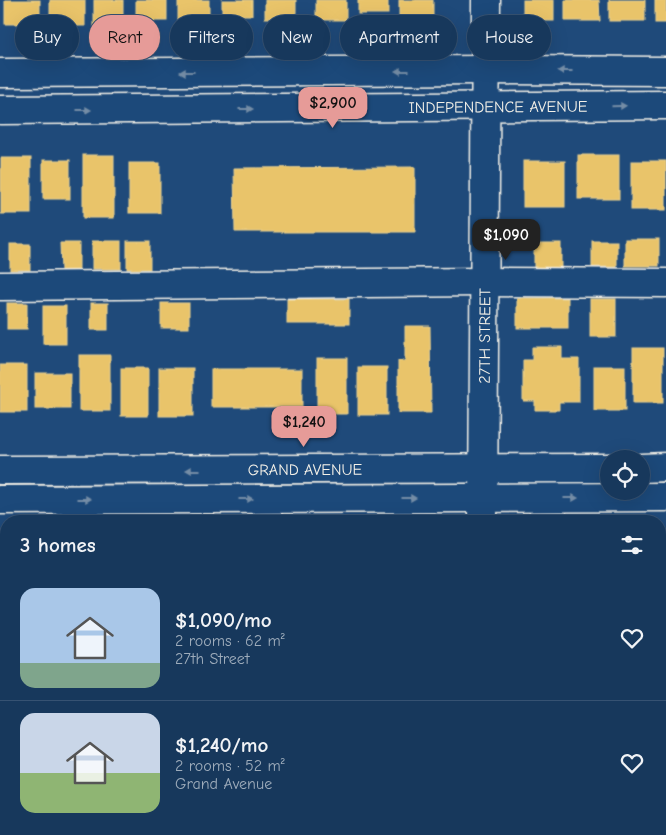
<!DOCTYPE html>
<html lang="en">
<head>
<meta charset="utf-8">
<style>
  body { margin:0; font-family:"Comic Neue",sans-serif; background:#203f62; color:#f1f3f6; height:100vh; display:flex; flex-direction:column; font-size:19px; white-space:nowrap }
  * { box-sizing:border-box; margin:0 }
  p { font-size:16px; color:#9eacbb }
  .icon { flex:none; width:28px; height:28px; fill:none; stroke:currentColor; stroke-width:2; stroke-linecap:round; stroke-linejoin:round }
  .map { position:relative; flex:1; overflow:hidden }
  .drawer { position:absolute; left:0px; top:515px; width:666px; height:320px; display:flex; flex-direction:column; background:#17385c; border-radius:20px 20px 0 0; box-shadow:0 5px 20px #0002,0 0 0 1px #365272 }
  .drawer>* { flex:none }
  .hud { position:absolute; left:15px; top:15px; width:636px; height:45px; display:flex; gap:10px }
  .tools { position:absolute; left:600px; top:450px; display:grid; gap:10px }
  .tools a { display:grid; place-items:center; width:50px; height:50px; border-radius:50%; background:#17385c; box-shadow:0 5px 20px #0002,0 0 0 1px #365272; font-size:25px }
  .price { position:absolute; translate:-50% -42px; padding:0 11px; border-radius:10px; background:#e69b98; color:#111; font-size:16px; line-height:32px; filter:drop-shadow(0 1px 2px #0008) }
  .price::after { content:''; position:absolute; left:50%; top:30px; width:15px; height:11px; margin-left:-8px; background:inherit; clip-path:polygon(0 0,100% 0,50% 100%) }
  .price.active { background:#222; color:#fff }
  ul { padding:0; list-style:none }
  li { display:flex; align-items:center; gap:15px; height:125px; padding:0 20px }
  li+li { border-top:1px solid #365272 }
  li span { display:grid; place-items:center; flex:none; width:140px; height:100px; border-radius:15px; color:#555 }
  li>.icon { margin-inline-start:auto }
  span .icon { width:60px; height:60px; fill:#fffc; stroke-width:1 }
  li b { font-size:21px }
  h2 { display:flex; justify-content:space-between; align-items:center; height:60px; padding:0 20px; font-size:21px }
  .pill { padding:0 18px; border-radius:22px; background:#17385c; box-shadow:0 5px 20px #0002,0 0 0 1px #365272; font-size:18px; line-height:45px }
  .pill.active { background:#e69b98; color:#111 }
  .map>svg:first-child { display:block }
  .built { fill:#2d5581 }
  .homes { fill:#e9c46a; stroke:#ecd290 }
  .shops { fill:#e76f51; stroke:#eb967e }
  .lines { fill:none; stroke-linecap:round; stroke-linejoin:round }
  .minor-casing { stroke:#f4f1e8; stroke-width:31 }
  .minor { stroke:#1f4a7a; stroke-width:28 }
  .oneway { fill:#748da6 }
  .labels { text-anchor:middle; stroke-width:5; stroke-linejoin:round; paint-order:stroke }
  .street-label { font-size:16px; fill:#f4f1e8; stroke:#1f4a7a }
</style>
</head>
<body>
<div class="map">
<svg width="666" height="835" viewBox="0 0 666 835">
  <rect width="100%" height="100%" fill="#1f4a7a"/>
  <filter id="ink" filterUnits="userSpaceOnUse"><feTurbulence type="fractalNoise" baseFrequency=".02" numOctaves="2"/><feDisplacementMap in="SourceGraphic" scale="10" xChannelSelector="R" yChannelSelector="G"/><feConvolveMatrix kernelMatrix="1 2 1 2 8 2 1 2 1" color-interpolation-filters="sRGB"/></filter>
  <g filter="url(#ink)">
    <polygon class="built" points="0,670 6,670 6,829 660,829 666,835 0,835"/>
    <g class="homes">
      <rect x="5" y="0" width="35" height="24"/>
      <rect x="50" y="0" width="35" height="26"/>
      <rect x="94" y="0" width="29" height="27"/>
      <rect x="136" y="0" width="31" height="21"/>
      <rect x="178" y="0" width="31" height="20"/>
      <rect x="222" y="0" width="30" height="15"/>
      <rect x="265" y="0" width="31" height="18"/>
      <rect x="316" y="0" width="30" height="20"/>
      <rect x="358" y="0" width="30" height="14"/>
      <rect x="399" y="0" width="34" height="17"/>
      <rect x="523" y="0" width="31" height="21"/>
      <polygon points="565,0 599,0 600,21 565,21"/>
      <rect x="609" y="0" width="36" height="21"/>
      <rect x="655" y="0" width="11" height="23"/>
      <rect x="83" y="155" width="31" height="63"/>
      <rect x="578" y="155" width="41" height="44"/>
      <rect x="1" y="158" width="30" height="56"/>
      <rect x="43" y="160" width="27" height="39"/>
      <rect x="523" y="161" width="42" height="46"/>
      <rect x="631" y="161" width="35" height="49"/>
      <rect x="129" y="163" width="31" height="50"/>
      <polygon points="415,167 415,232 235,232 234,168"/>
      <rect x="625" y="239" width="34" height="27"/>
      <rect x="92" y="241" width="29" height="28"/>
      <rect x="127" y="241" width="23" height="28"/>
      <rect x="592" y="241" width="25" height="26"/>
      <polygon points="60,243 79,243 79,271 61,271"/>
      <rect x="534" y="243" width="27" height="28"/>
      <rect x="10" y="244" width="20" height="26"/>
      <rect x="517" y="298" width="51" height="30"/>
      <rect x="287" y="299" width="62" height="25"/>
      <rect x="590" y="299" width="26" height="38"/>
      <rect x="7" y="303" width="20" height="26"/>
      <rect x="91" y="303" width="17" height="27"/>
      <rect x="161" y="303" width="28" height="25"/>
      <rect x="43" y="306" width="23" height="38"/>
      <polygon points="405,326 430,326 431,413 398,413 398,361 405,361"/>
      <polygon points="532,347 562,347 562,359 579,359 579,402 559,402 559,410 535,410 535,401 523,401 523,360 532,360"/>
      <rect x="633" y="348" width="30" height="55"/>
      <rect x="79" y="355" width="31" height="56"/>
      <rect x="317" y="358" width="30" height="56"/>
      <rect x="0" y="365" width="27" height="47"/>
      <rect x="594" y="366" width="31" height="45"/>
      <rect x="358" y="367" width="29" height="48"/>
      <rect x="121" y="368" width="27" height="48"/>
      <rect x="159" y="368" width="34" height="48"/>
      <rect x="211" y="369" width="91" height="38"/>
      <rect x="35" y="373" width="35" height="36"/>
      <rect x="660" y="544" width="6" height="42"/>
      <rect x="0" y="547" width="6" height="59"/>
      <polygon points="660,623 665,623 665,655 660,654"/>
      <rect x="0" y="636" width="6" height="25"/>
    </g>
    <g class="shops">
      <polygon points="660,686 666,686 666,835 620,835 620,829 660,829"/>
      <polygon points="0,692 5,692 5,742 6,742 6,829 61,829 62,835 0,835"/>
      <rect x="85" y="829" width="66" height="6"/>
      <rect x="565" y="829" width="35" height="6"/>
    </g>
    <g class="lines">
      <defs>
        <g id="minor">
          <polyline points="0,73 486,70 666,71"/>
          <path id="s1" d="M0,110l666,-5"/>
          <polyline points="0,286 484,282 666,283"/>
          <polyline points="641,468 666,467"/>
          <path id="s2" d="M0,470l609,-2"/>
          <polyline points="0,500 666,497"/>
          <path id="s3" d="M483,521l3,-521"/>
          <polyline points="660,677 666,677"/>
          <polyline points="0,679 6,679"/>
          <polyline points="321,829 321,835"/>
          <polyline points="361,835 361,829"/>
          <polyline points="476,835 476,829"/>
        </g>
      </defs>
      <use href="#minor" class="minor-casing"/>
      <use href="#minor" class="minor"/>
    </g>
    <defs><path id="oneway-solid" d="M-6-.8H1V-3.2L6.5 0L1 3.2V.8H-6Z" transform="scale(1.25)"/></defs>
    <g class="oneway">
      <use href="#oneway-solid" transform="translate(402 71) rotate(180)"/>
      <use href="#oneway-solid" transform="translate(565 71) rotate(-180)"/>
      <use href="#oneway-solid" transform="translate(187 72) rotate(180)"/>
      <use href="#oneway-solid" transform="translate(619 106) rotate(-1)"/>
      <use href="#oneway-solid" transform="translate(246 109)"/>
      <use href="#oneway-solid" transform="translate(84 110)"/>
      <use href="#oneway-solid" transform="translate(193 470) rotate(180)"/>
      <use href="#oneway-solid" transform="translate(409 498)"/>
      <use href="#oneway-solid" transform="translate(571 498)"/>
      <use href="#oneway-solid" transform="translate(84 499)"/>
      <use href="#oneway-solid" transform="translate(246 499)"/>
    </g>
  </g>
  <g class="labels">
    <g class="street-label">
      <text dy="6" stroke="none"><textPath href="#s1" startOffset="498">INDEPENDENCE AVENUE</textPath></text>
      <text dy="6" stroke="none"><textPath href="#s3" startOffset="185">27TH STREET</textPath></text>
      <text dy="6" stroke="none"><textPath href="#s2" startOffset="305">GRAND AVENUE</textPath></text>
    </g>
  </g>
</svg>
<div class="tools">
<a><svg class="icon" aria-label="locate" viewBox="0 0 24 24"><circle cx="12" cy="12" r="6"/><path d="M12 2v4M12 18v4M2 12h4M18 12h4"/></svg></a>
</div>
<b class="price" style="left:333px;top:129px">$2,900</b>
<b class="price active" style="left:506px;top:261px">$1,090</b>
<b class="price" style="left:304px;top:448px">$1,240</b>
<div class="hud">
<a class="pill">Buy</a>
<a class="pill active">Rent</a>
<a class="pill">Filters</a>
<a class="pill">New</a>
<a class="pill">Apartment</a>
<a class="pill">House</a>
</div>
<section class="drawer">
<h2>3 homes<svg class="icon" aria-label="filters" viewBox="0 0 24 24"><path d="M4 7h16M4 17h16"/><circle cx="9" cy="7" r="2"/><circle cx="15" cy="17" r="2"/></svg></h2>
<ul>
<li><span style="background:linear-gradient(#a9c7e8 75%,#7fa58c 0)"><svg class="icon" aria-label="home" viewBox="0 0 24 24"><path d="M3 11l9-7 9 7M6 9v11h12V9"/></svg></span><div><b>$1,090/mo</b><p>2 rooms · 62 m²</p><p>27th Street</p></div><svg class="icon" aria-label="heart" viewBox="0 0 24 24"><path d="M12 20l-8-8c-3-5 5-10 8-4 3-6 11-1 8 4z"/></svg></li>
<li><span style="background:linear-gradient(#c9d6e8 60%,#8fb573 0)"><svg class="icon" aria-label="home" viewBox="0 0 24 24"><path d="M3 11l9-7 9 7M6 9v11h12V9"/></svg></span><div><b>$1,240/mo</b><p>2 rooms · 52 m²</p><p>Grand Avenue</p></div><svg class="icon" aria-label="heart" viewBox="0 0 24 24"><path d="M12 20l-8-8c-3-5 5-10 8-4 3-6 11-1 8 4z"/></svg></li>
</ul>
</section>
</div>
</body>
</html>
